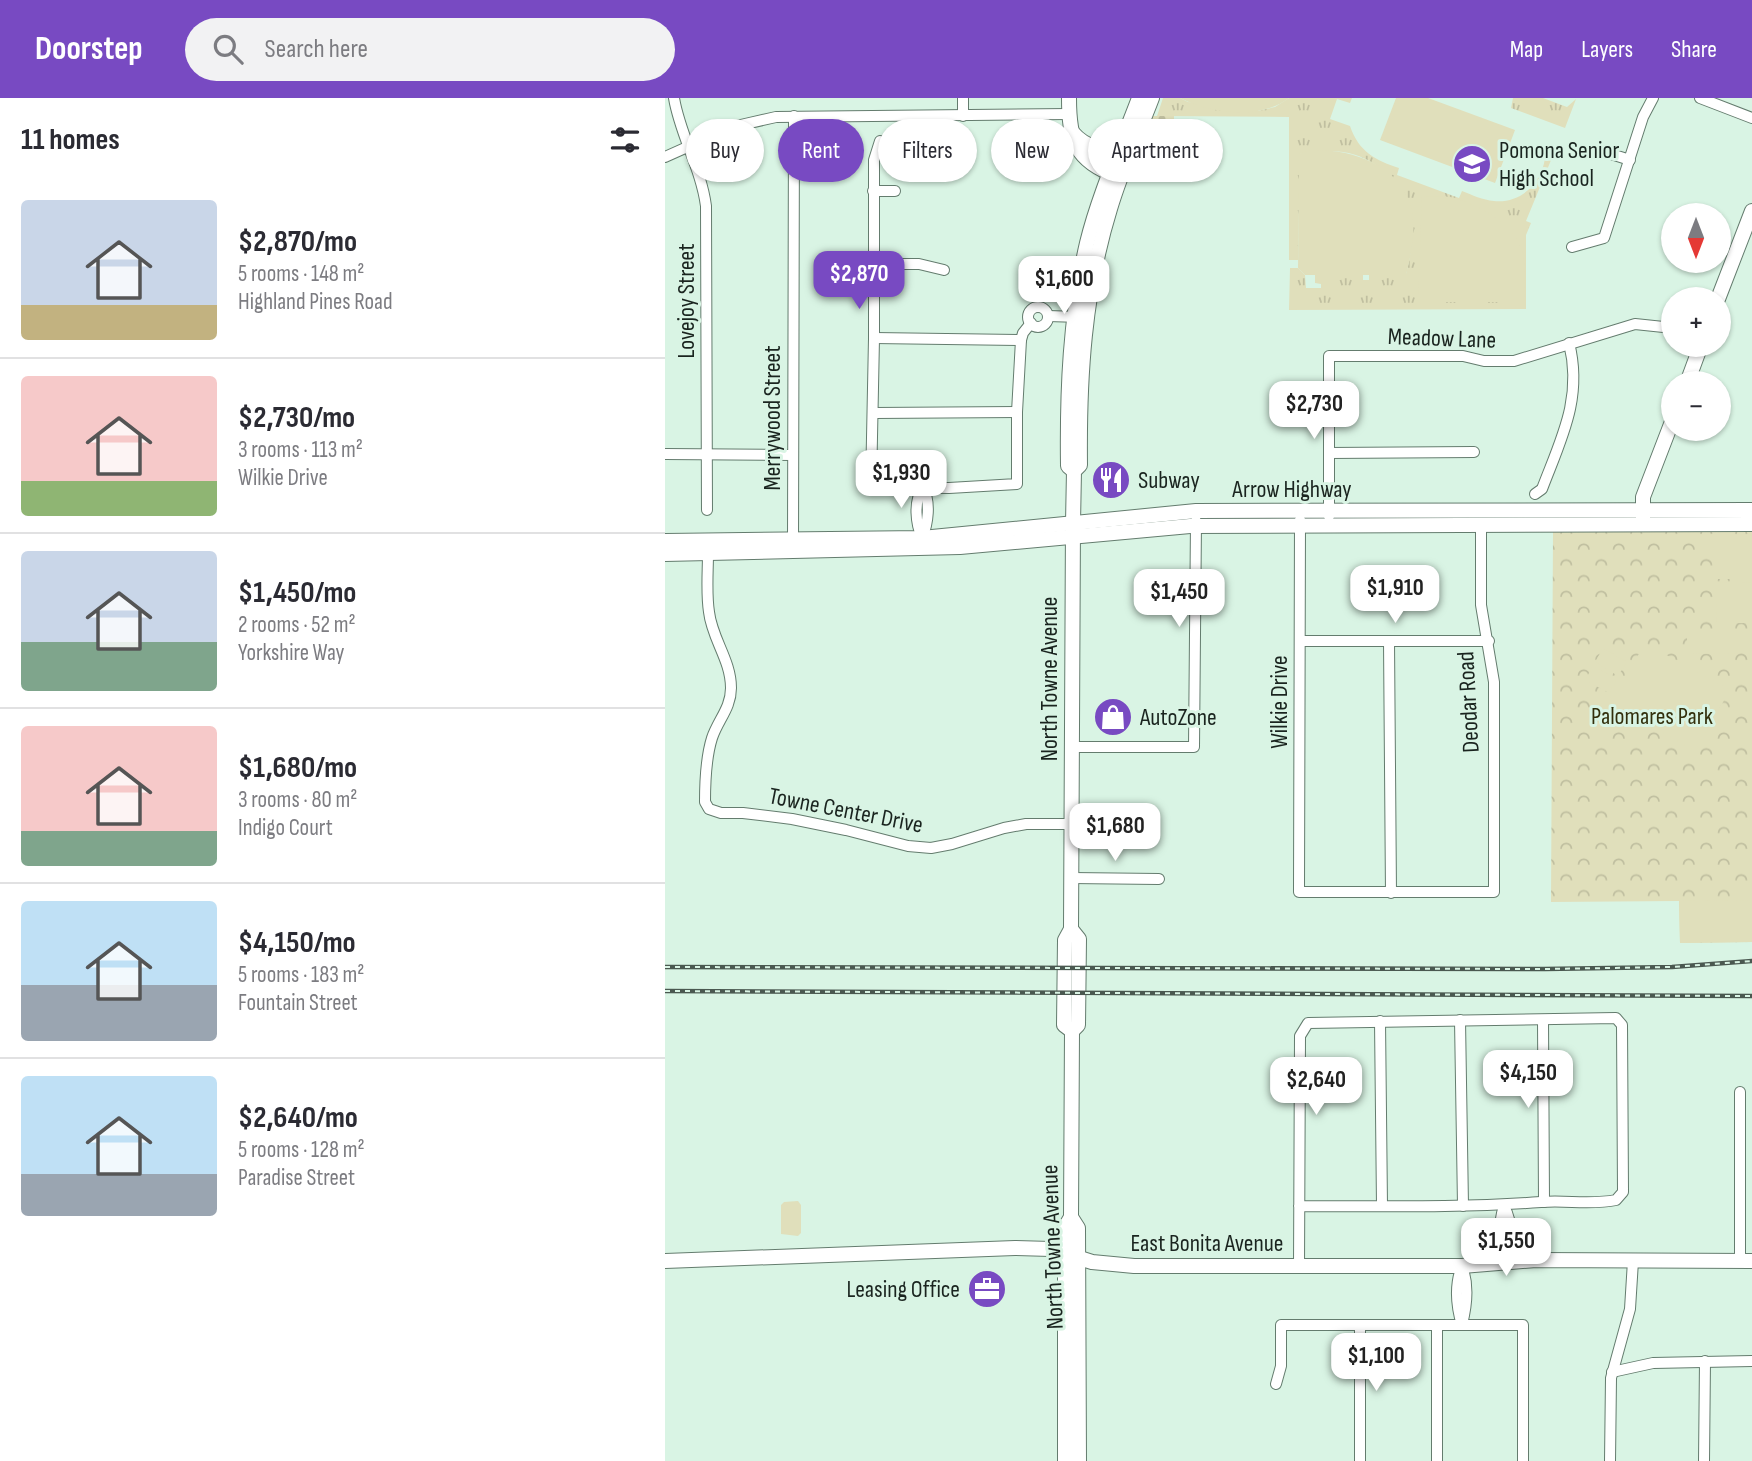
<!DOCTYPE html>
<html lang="en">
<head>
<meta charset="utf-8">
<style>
  body { margin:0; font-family:"Sofia Sans Condensed",sans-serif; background:#f2f2f3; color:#2b2b33; height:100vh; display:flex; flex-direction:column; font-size:26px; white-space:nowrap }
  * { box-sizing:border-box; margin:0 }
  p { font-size:23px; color:#7c7c81 }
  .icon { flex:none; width:38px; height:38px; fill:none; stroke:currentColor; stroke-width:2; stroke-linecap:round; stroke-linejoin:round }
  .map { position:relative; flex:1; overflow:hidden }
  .sheet { display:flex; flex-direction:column; background:#fff; width:665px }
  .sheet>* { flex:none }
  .guide { position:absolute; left:21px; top:21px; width:665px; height:63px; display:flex; gap:14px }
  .needle { width:46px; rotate:180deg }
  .tools { position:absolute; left:996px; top:105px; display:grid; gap:14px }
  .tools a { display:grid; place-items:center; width:70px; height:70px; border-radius:50%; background:#fff; box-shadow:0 2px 5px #0004; font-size:35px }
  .price { position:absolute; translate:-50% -60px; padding:0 16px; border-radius:14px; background:#fff; color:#222; font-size:23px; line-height:46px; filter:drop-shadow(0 2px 4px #0008) }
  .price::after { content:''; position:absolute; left:50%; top:42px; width:21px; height:16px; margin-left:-10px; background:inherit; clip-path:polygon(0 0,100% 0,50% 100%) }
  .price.selected { background:#784ac2; color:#fff }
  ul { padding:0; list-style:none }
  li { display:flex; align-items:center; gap:21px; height:175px; padding:0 21px }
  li+li { border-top:2px solid #e1e1e2 }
  li span { display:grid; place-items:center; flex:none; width:196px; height:140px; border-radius:7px; color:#555 }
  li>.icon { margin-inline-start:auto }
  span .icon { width:84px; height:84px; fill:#fffc; stroke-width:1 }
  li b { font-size:30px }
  h2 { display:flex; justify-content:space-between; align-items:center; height:84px; padding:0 21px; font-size:30px }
  .chip { padding:0 24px; border-radius:32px; background:#fff; box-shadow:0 2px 5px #0004; font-size:24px; line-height:63px }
  .chip.selected { background:#784ac2; color:#fff }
  header { display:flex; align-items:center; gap:42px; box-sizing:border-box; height:98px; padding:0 35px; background:#784ac2; color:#fff }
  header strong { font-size:33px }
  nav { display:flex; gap:38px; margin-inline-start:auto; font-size:24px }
  .search { width:490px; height:63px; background:#f2f2f3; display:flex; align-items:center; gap:18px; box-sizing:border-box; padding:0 24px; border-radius:38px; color:#7c7c81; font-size:26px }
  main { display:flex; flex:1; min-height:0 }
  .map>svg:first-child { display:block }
  .grass { fill:url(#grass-tufts) }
  .cemetery { fill:url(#cemetery-stones) }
  .park { fill:url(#park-crowns) }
  .pitch { fill:#e0dfbb }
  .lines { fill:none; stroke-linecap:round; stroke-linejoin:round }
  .minor-casing { stroke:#647c6e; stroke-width:12 }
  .major-casing { stroke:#647c6e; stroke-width:16 }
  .minor { stroke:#fff; stroke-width:10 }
  .major { stroke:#fff; stroke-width:14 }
  .rail-casing { stroke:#4a5850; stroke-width:4.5 }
  .rail { stroke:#d9f4e4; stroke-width:2; stroke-dasharray:5; stroke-linecap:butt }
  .labels { text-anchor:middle; stroke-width:6; stroke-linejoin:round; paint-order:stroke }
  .poi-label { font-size:24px; fill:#1a241f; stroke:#d9f4e4; text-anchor:start }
  .street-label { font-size:24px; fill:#1a241f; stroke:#d9f4e4 }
  .park-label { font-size:24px; fill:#322f0c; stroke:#d9f4e4 }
</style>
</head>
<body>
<header>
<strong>Doorstep</strong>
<div class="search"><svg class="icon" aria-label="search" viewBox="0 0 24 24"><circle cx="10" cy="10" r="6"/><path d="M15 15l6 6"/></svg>Search here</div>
<nav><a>Map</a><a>Layers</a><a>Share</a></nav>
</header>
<main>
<section class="sheet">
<h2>11 homes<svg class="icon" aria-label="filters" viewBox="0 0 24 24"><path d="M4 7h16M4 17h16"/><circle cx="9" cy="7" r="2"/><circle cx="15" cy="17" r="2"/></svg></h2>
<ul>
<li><span style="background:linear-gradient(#c9d6e8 75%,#c2b280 0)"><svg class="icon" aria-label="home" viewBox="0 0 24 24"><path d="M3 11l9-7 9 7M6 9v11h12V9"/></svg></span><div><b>$2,870/mo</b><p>5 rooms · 148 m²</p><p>Highland Pines Road</p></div></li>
<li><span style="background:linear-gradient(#f6c9c9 75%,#8fb573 0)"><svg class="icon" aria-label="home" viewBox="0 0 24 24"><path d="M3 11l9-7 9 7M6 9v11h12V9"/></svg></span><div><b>$2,730/mo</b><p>3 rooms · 113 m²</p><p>Wilkie Drive</p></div></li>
<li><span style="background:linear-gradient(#c9d6e8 65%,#7fa58c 0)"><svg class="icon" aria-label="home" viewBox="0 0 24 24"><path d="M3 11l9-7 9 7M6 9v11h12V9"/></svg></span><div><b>$1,450/mo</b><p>2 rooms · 52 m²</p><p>Yorkshire Way</p></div></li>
<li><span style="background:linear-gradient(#f6c9c9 75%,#7fa58c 0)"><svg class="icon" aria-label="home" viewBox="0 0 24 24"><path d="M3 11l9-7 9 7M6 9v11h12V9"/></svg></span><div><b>$1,680/mo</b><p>3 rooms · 80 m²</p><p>Indigo Court</p></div></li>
<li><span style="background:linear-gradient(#bfe0f5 60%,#9aa5b1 0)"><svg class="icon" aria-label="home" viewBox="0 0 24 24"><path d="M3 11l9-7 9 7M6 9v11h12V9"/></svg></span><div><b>$4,150/mo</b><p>5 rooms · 183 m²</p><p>Fountain Street</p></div></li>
<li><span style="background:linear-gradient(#bfe0f5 70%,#9aa5b1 0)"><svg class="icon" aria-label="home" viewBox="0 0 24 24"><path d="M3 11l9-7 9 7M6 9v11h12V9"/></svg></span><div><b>$2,640/mo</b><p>5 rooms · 128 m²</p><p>Paradise Street</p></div></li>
</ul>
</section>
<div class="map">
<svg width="1087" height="1363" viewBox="0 0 1087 1363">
  <defs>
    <pattern id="grass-tufts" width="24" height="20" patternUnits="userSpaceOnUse" patternTransform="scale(1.75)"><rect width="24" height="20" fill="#e0dfbb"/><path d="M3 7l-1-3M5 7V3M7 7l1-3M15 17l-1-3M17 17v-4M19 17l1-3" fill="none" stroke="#c0bfa0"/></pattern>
    <pattern id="cemetery-stones" width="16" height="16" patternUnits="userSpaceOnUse" patternTransform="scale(1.75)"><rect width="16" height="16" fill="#e0dfbb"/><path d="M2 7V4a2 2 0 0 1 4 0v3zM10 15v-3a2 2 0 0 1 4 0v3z" fill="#c0bfa0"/></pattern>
    <pattern id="park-crowns" width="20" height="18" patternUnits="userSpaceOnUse" patternTransform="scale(1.75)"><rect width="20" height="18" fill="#e0dfbb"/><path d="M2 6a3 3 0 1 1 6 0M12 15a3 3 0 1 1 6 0" fill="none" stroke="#c0bfa0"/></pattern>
  </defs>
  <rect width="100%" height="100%" fill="#d9f4e4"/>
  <g class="grass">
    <path d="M498,0h17l8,4 69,9 18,-4 14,-9h63l-2,5 -13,-4 -7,20 20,7c9,26 25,34 49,42l-2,7 62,23 3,-7c10,4 21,9 32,10 32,3 55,-26 51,-57l11,4 -30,73 5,2 -5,12v74l-237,1 1,-42h8l7,7 1,13h15v-4l-6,-1v-8l48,-1v6h6v-5l37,-1c10,-39 12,-77 -23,-104 -11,-9 -25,-16 -40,-18 -13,-2 -29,1 -43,2l-2,106h-9v-143l-132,-1z"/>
    <polygon points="848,0 878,0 902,9 911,1 900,30 846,10"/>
  </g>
  <polygon class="cemetery" points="488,18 509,18 509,59 470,59"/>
  <polygon class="park" points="1087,432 1087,844 1015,845 1014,803 886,804 888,434"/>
  <g class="pitch">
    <path d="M515,0h109c-29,22 -78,16 -109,0z"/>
    <polygon points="731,0 763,0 850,32 830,85 715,42"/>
    <path d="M646,52c39,-1 86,13 99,54 7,23 2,48 -4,71h-101l-7,-7 1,-114z"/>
    <path d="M757,98c10,1 22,-1 32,2 27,8 61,26 69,55 3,15 1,34 1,49h-99l-7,-6z"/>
    <rect x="1052" y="441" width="35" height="40"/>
    <polygon points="1052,484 1087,485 1087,525 1051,525"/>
    <polygon points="1022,526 1028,526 1037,535 1076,535 1082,541 1082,551 1077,555 1027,556 1022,551"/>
    <polygon points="980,545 1065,592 1030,653 946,605"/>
    <polygon points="938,550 962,564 953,578 930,564"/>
    <polygon points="928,568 952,581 944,595 920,582"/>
    <polygon points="1087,802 1087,844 1015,845 1014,803"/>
    <polygon points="133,1103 136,1107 136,1135 133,1138 116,1136 116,1107 119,1104"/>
  </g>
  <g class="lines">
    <defs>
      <g id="minor">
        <path d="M9,0c6,37 27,70 32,108l1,304"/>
        <polyline points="298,0 298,18"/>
        <polyline points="1035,0 1087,20"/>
        <polyline points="215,43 209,62 209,240 206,389 284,390 352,386 352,314 356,242"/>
        <polyline points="946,56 965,62"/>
        <polyline points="0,59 67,29 111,19 404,16"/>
        <polyline points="208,93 230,93"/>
        <polyline points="907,149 939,140 978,19 988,0"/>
        <polyline points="209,166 254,166 279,172"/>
        <circle cx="373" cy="219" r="10"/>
        <polyline points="383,218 415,219"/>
        <polyline points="209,240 356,242 358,235 366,225"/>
        <polyline points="209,315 352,314"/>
        <polyline points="664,355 809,354"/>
        <polyline points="0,356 127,357"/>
        <path d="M870,396l7,-5c19,-50 41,-91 27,-146"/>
        <polyline points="664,418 664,258 798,258 819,263 849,263 970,226 1008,230"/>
        <polyline points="635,422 634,794 829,794 829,584 816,507 816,427"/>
        <path d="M257,440c-6,-14 -9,-37 1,-50"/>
        <path d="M257,440c6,-14 9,-36 1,-50"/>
        <polyline points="128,446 129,18"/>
        <path d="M43,455c0,19 -2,40 1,59 3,27 22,48 22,76 0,20 -13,32 -19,50 -6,19 -7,43 -7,64l4,7 12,4h22l49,6 54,11 62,16 23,2 21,-4 52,-16 22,-4h45"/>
        <polyline points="636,543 824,543"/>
        <polyline points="724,543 726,795"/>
        <polyline points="407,649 529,649 531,423"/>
        <polyline points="406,780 494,781"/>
        <polyline points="795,922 798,1108"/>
        <polyline points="878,922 879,1104"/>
        <polyline points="715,923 717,1108"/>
        <polyline points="1075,994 1075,1163"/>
        <path d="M634,1108c81,0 162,2 242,-4 25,-2 51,3 75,-2l7,-8 -1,-167 -6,-7 -308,5 -8,13 -1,230"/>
        <path d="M839,1108c9,17 9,39 2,57 -7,-18 -8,-39 -2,-57z"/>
        <path d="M797,1168c-8,20 -6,39 0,59"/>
        <path d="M797,1168c7,19 5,39 0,58"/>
        <polyline points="947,1274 988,1265 1087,1263"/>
        <polyline points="611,1286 616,1268 616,1227 858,1227 858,1363"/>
        <polyline points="695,1363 695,1227"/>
        <polyline points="772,1363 772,1227"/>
        <polyline points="945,1363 946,1280 965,1211 968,1163"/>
        <polyline points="1039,1363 1040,1263"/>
      </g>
      <g id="major">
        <path d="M404,0c0,42 6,63 48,78"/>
        <path d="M407,34c15,17 33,22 50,4"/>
        <polyline points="1053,201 1087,113"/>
        <polyline points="1022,285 1036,247"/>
        <path d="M409,373l-6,-5c-1,-75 2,-149 19,-223 12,-49 34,-97 52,-145"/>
        <polyline points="978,421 978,399 1008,321"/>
        <polyline points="0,443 257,440 531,413 1087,412"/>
        <polyline points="0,456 295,449 525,428 1087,426"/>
        <polyline points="406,831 414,841 413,927 407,933 406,1119 413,1130 414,1363"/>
        <path d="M407,933l-8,-6 1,-85 6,-11 2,-406 1,-52 6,-6c-1,-87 4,-172 30,-256 11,-38 28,-74 42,-111"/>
        <polyline points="0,1163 350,1150 386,1151 427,1164 469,1168 797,1168 871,1162 1087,1163"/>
        <polyline points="400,1363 400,1129 406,1119"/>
      </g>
    </defs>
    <use href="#minor" class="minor-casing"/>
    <use href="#major" class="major-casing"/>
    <use href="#minor" class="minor"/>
    <use href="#major" class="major"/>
    <defs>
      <g id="rail">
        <polyline points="0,869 880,871 1007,869 1087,863"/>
        <polyline points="0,893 1087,898"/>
      </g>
    </defs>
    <use href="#rail" class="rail-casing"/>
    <use href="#rail" class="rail"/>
  </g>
  <defs>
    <symbol id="school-disc" viewBox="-11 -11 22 22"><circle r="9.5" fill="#784ac2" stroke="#d9f4e4"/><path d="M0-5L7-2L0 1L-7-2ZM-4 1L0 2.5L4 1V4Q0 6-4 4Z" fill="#fff"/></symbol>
    <symbol id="restaurant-disc" viewBox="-11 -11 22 22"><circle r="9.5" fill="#784ac2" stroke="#d9f4e4"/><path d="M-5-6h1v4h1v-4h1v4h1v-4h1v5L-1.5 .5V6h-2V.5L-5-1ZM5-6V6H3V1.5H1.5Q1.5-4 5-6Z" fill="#fff"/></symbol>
    <symbol id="shop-disc" viewBox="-11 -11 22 22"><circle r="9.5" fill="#784ac2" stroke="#d9f4e4"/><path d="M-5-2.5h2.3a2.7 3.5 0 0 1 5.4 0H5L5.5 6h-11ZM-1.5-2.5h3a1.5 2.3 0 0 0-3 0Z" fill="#fff"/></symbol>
    <symbol id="office-disc" viewBox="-11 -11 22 22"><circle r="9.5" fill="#784ac2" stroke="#d9f4e4"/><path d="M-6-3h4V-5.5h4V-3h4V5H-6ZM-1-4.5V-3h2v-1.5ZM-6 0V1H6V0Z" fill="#fff"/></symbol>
  </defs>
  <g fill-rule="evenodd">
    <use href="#school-disc" x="785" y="44" width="44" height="44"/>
    <use href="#restaurant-disc" x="424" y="360" width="44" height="44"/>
    <use href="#shop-disc" x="426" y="597" width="44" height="44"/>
    <use href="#office-disc" x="300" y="1169" width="44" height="44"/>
  </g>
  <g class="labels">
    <g class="poi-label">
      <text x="834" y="60">Pomona Senior<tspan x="834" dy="28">High School</tspan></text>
      <text x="473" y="390">Subway</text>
      <text x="475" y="627">AutoZone</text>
      <text x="295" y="1199" text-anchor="end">Leasing Office</text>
    </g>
    <g class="street-label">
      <text transform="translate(21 203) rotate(-90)" y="8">Lovejoy Street</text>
      <text transform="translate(777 240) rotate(2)" y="8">Meadow Lane</text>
      <text transform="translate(107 320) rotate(-90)" y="8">Merrywood Street</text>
      <text x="627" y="399">Arrow Highway</text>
      <text transform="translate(384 581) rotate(-90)" y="8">North Towne Avenue</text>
      <text transform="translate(614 604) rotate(-90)" y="8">Wilkie Drive</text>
      <text transform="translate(803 604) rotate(-93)" y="8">Deodar Road</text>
      <text transform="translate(181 712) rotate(11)" y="8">Towne Center Drive</text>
      <text x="542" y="1153">East Bonita Avenue</text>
      <text transform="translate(387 1149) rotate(-92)" y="8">North Towne Avenue</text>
    </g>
    <g class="park-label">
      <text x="987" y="626">Palomares Park</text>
    </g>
  </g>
</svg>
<div class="tools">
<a><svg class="needle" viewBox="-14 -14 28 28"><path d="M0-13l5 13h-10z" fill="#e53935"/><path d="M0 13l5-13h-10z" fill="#7c7c81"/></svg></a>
<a>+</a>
<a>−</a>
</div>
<b class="price selected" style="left:194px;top:213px">$2,870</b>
<b class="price" style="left:399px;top:218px">$1,600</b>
<b class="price" style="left:649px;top:343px">$2,730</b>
<b class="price" style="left:236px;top:412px">$1,930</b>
<b class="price" style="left:730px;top:527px">$1,910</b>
<b class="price" style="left:514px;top:531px">$1,450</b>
<b class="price" style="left:450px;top:765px">$1,680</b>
<b class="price" style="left:863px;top:1012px">$4,150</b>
<b class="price" style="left:651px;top:1019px">$2,640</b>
<b class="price" style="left:841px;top:1180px">$1,550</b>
<b class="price" style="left:711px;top:1295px">$1,100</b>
<div class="guide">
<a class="chip">Buy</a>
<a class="chip selected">Rent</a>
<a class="chip">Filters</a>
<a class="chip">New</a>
<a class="chip">Apartment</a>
</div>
</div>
</main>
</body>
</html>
